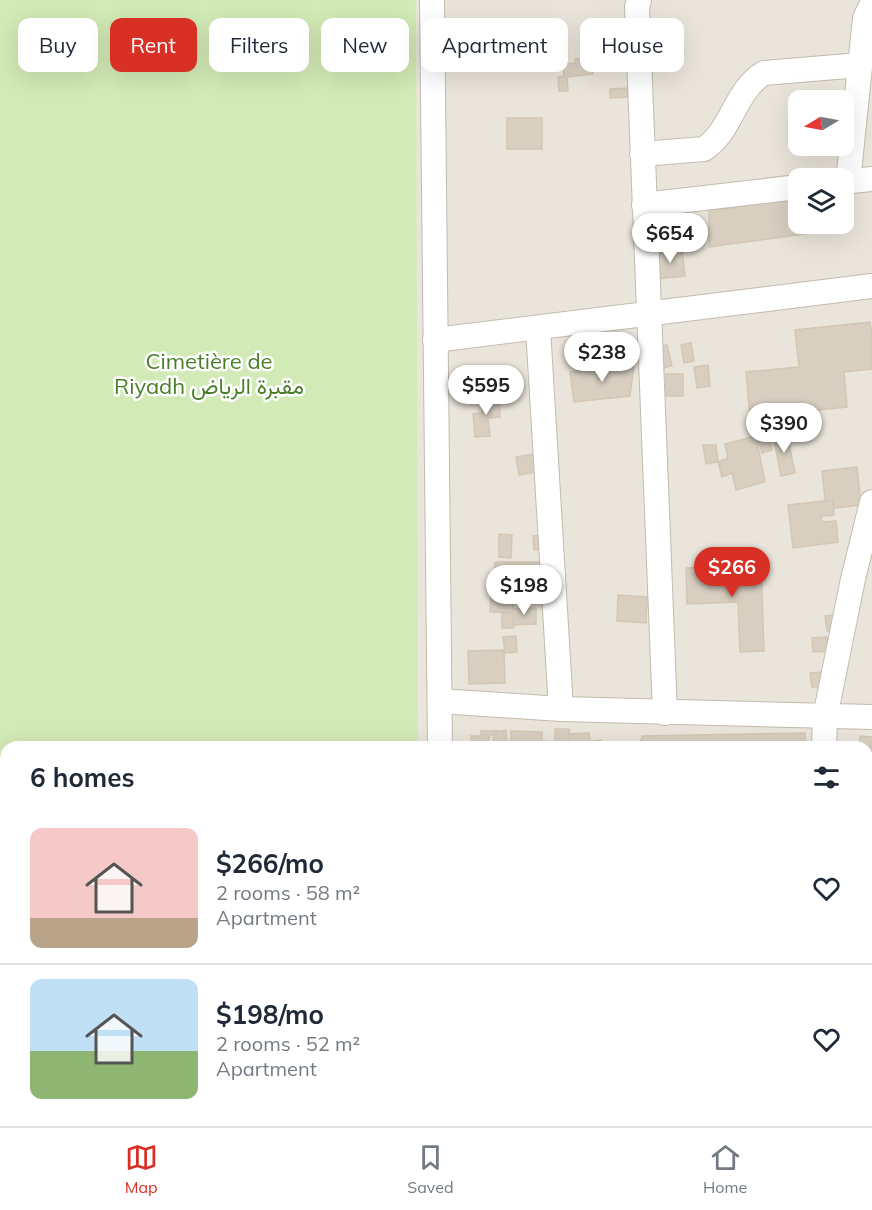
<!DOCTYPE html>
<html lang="en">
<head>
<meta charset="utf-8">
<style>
  body { margin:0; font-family:Mulish,Vazirmatn,sans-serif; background:#f6f6f7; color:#1f2937; height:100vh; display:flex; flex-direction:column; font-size:22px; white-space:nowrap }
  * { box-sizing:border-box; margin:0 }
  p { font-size:20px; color:#747a83 }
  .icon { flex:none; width:33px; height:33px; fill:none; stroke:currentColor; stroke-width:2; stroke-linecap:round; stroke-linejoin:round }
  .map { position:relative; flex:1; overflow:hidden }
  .side { position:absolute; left:0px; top:741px; width:873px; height:386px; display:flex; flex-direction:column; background:#fff; border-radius:18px 18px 0 0; box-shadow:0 6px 24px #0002 }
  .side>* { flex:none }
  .hud { position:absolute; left:18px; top:18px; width:837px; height:54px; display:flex; gap:12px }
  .needle { width:39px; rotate:260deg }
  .fabs { position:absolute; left:788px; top:90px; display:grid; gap:12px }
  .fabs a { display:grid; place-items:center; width:66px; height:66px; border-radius:12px; background:#fff; box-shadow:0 6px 24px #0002; font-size:30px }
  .price { position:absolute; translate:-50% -51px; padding:0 14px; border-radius:21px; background:#fff; color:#222; font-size:20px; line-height:39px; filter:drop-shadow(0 2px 3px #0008) }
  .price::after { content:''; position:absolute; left:50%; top:36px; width:18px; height:14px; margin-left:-9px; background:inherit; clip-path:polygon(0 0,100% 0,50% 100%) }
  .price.current { background:#d93025; color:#fff }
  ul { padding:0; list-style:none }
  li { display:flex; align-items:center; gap:18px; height:150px; padding:0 30px }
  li+li { border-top:2px solid #e0e1e3 }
  li span { display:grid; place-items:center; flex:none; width:168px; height:120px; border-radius:12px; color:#555 }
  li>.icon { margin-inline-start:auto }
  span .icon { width:72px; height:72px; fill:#fffc; stroke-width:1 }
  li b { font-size:26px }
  h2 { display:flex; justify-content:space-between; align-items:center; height:72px; padding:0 30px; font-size:26px }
  .tag { padding:0 21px; border-radius:12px; background:#fff; box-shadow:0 6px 24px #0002; font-size:21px; line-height:54px }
  .tag.current { background:#d93025; color:#fff }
  .dock { display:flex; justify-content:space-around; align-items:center; height:84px; border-top:2px solid #e0e1e3; background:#fff; font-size:16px; color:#747a83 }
  .dock a { display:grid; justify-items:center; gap:3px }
  .dock .current { color:#d93025 }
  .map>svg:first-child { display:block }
  .residential { fill:#eae5da; fill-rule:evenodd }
  .green { fill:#d2eab5 }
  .building { fill:#d8cfc1; stroke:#d3c7b4; stroke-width:1.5 }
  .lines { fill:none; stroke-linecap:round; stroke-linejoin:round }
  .minor-casing { stroke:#c2bbae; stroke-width:26 }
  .path { stroke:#c4b79f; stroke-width:4; stroke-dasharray:3 3; stroke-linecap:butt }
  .minor { stroke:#fff; stroke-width:24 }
  .labels { text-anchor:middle; stroke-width:5; stroke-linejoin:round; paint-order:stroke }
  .park-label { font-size:22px; fill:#4a7f2a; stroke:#fff }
</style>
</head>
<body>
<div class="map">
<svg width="872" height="1126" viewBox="0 0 872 1126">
  <rect width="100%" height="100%" fill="#f6f3ec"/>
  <path class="residential" d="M0,0h872v1126h-872zM798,100h45v46h-45zM798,178h45v46h-45zM6,747h861v373h-861z"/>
  <polygon class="green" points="0,0 416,0 418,747 6,747 6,1120 419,1120 419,1126 0,1126"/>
  <g class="building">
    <polygon points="619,40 620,42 613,43 613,48 603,48 604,54 615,56 613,67 597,68 596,58 593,56 592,42"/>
    <polygon points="592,58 593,74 567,77 568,91 559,91 558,77 564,76 563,64 575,63 575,59"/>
    <polygon points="628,88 628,97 610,98 610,89"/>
    <rect x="507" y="118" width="35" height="31"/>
    <polygon points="798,197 798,224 826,224 827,231 709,247 709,210 735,208 734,202"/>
    <polygon points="682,250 685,276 658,279 655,253"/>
    <polygon points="870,322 872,333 872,369 844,372 847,407 750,417 746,372 799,367 795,330"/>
    <polygon points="691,343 694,361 684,363 681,345"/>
    <polygon points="667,345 672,366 658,369 654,348"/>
    <polygon points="634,365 630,396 574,402 570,372"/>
    <polygon points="708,365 710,386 697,388 694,367"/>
    <rect x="666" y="374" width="17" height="22"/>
    <polygon points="499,397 500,417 488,418 490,436 475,437 473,414 482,413 481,398"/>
    <polygon points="787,433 795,473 781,476 773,435"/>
    <polygon points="768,434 772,450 762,453 758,437"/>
    <polygon points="756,436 765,482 736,490 732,473 722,477 718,462 728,458 725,444"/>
    <polygon points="703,445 716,445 718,462 706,464"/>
    <polygon points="533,454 536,472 519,475 516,457"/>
    <polygon points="857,467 861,505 826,509 822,471"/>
    <polygon points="833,500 834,515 821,516 822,522 836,521 838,542 793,548 788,505"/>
    <polygon points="499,534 512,535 511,558 499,557"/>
    <polygon points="547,535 548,549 534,550 533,536"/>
    <polygon points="495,562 549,562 550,593 495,593"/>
    <polygon points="761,566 764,651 740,652 738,602 687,604 686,568"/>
    <polygon points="491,592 514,593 513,613 490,612"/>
    <polygon points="618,595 647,597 646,623 617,621"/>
    <polygon points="536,608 536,624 513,625 513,609"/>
    <polygon points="502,613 513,613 514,628 502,628"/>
    <polygon points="838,615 840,630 827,631 825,616"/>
    <polygon points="516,636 517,652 505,653 503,637"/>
    <polygon points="827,637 829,651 813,652 812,638"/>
    <polygon points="504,650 505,683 469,684 468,651"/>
    <polygon points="822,672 824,686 812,687 810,673"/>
    <rect x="555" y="729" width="14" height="17"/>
    <polygon points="506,730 507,742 494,743 493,733"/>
    <polygon points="481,731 497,731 489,737 489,747 471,747 471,736 481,736"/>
    <polygon points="511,731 542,732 542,743 531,743 531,747 511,747"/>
    <polygon points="589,733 590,741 601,740 601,747 569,746 568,734"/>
    <polygon points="805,733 805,747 639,747 642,736"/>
    <polygon points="860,736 872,737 872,871 867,871 867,747 859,747"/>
    <polygon points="544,741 555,742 555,746 561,747 544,747"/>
    <polygon points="548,1120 583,1120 583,1126 549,1126"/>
  </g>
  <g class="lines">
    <defs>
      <g id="minor">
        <polyline points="432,0 440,747"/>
        <polyline points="639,0 637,7 665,713"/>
        <path d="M642,154l62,-5c28,-18 31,-59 60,-76l96,-8"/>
        <polyline points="843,182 872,179"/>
        <polyline points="848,182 865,18 872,4"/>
        <polyline points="644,205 798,187"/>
        <polyline points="538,328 561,709"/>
        <polyline points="435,340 872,286"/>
        <polyline points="440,701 561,709 872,717"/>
        <polyline points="824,747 825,717 853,579 872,502"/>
        <polyline points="867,895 872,894"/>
        <polyline points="867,1111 872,1112"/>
        <polyline points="440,1120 440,1126"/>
        <polyline points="820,1120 820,1126"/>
      </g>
    </defs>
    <use href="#minor" class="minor-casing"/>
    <polyline class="path" points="108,1120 108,1126"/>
    <use href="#minor" class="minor"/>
  </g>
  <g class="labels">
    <g class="park-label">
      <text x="209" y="369">Cimetière de<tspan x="209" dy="25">Riyadh مقبرة الرياض</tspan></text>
    </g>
  </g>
</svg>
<div class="fabs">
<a><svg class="needle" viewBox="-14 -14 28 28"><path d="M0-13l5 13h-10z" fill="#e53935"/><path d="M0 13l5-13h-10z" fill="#747a83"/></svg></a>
<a><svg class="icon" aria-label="layers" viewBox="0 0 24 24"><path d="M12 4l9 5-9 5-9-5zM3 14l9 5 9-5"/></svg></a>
</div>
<b class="price" style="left:670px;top:264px">$654</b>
<b class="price" style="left:602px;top:383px">$238</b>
<b class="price" style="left:486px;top:416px">$595</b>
<b class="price" style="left:784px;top:454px">$390</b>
<b class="price current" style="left:732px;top:598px">$266</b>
<b class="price" style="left:524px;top:616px">$198</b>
<div class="hud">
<a class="tag">Buy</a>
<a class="tag current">Rent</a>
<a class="tag">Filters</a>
<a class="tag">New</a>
<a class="tag">Apartment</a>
<a class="tag">House</a>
</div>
<section class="side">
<h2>6 homes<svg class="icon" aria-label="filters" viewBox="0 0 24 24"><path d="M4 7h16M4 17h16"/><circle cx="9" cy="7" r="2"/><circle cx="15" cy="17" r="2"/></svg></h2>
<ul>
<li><span style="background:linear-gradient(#f6c9c9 75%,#b9a48a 0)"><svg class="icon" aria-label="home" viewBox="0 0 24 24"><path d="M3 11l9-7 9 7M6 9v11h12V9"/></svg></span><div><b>$266/mo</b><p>2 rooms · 58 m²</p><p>Apartment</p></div><svg class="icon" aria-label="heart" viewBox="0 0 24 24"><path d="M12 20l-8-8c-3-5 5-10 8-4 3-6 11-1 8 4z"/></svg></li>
<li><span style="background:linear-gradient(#bfe0f5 60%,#8fb573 0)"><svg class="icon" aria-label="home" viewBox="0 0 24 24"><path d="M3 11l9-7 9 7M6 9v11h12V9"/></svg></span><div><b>$198/mo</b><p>2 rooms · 52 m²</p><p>Apartment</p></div><svg class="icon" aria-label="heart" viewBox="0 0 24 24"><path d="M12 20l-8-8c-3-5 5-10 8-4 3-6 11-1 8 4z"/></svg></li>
</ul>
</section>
</div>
<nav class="dock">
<a class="current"><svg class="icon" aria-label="map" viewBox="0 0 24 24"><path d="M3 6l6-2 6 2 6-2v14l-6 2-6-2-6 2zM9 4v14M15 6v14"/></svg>Map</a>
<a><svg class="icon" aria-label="saved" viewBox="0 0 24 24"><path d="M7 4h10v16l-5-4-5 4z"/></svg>Saved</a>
<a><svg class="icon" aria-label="home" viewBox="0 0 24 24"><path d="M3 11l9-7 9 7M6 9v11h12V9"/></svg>Home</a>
</nav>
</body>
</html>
